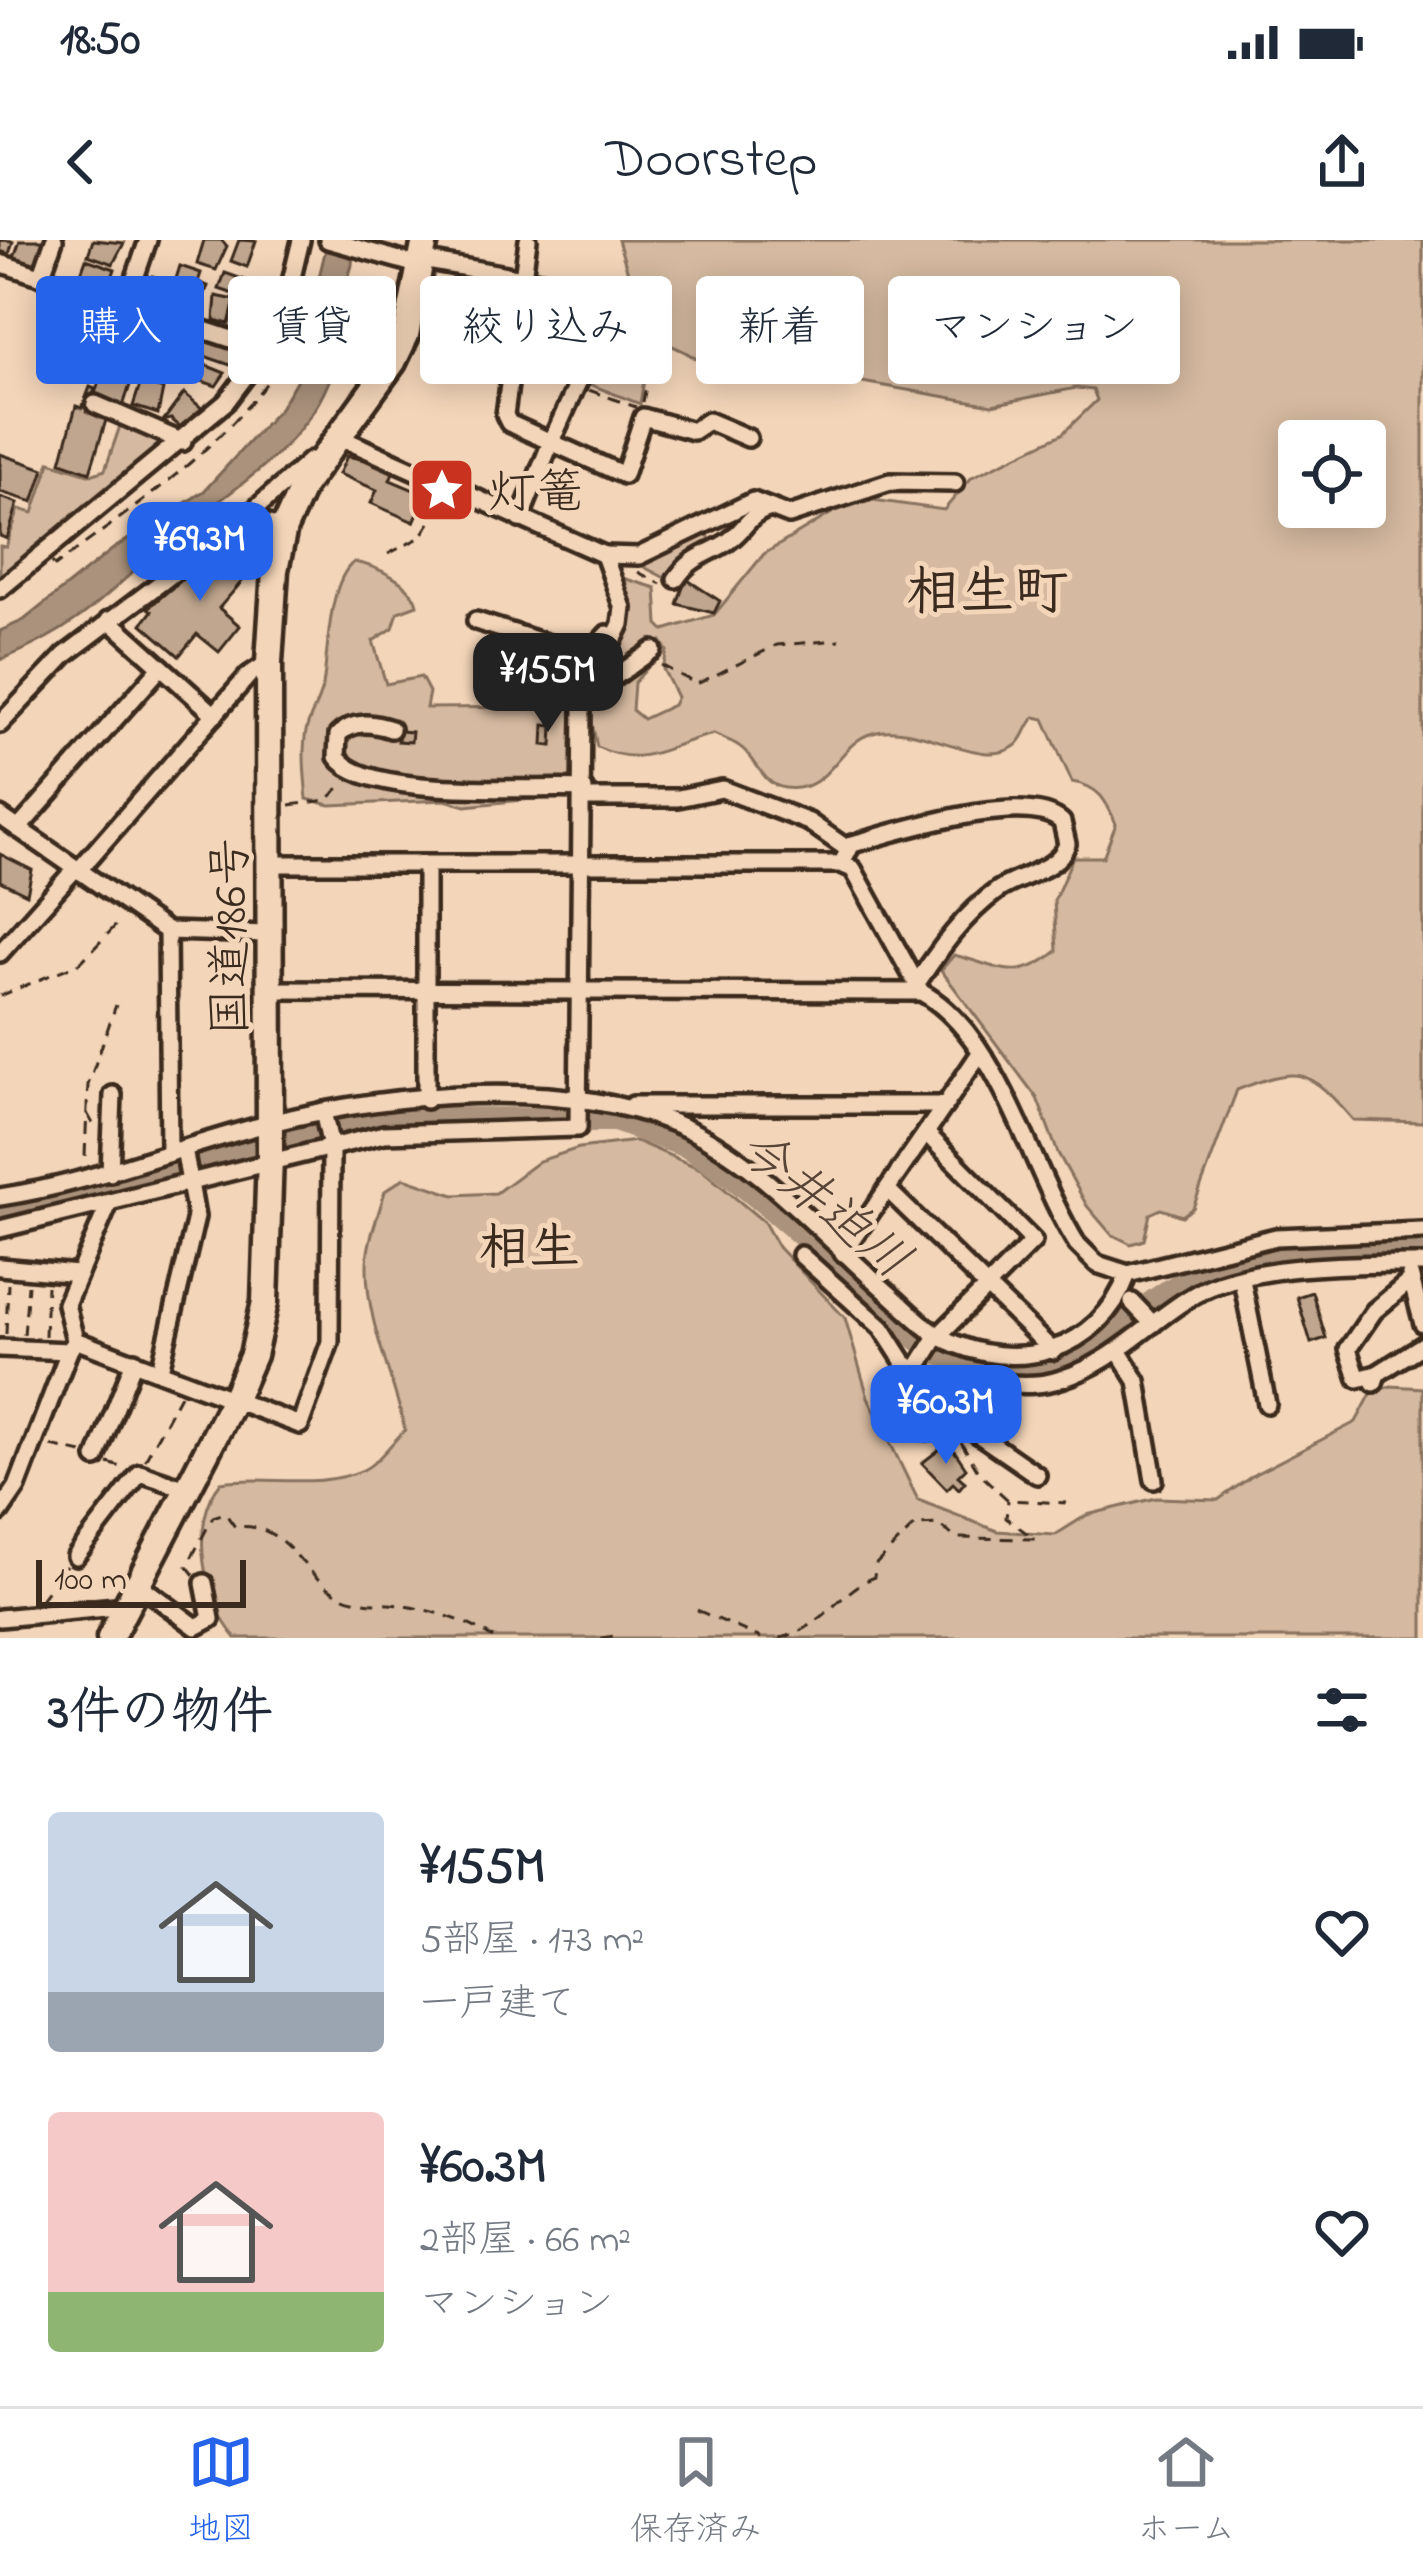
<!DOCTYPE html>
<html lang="ja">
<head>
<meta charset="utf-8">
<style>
  body { margin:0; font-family:"Indie Flower","Klee One",sans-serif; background:#f2f2f3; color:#1f2937; height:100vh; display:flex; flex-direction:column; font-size:45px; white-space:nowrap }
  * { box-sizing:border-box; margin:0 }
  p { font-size:39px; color:#747a83 }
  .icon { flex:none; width:66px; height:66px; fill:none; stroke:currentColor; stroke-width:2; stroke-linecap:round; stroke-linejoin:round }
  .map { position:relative; height:1398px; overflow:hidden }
  .sheet { display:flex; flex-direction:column; background:#fff; flex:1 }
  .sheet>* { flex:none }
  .guide { position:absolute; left:36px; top:36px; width:1353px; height:108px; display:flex; gap:24px }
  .buttons { position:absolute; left:1278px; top:180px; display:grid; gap:24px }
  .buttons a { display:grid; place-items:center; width:108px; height:108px; border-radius:12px; background:#fff; box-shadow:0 6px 30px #0003; font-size:60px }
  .scale { position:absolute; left:36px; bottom:30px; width:210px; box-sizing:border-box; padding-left:12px; border:6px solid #3b2a1e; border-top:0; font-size:33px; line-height:42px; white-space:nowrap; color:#3b2a1e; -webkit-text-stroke:9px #f3d5b9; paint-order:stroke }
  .price { position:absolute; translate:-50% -102px; padding:0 27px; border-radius:24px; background:#2563eb; color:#fff; font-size:39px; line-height:78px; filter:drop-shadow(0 3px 6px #0008) }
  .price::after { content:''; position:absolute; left:50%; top:72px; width:36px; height:27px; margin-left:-18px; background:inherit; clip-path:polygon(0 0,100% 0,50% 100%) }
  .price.on { background:#222; color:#fff }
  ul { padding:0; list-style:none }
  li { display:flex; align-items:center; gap:36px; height:300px; padding:0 48px }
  li span { display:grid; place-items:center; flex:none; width:336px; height:240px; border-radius:12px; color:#555 }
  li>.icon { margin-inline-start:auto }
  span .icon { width:144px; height:144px; fill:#fffc; stroke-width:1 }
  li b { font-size:51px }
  h2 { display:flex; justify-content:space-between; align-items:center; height:144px; padding:0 48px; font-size:51px }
  .chip { padding:0 42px; border-radius:12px; background:#fff; box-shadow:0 6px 30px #0003; font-size:42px; line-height:108px }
  .chip.on { background:#2563eb; color:#fff }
  .status { display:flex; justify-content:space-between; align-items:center; height:84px; padding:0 60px; background:#fff; direction:ltr }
  .status svg { height:33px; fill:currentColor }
  header { display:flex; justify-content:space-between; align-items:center; height:156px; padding:0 48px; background:#fff; font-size:54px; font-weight:600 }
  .tab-bar { display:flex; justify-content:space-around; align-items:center; height:168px; border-top:3px solid #e0e1e3; background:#fff; font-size:33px; color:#747a83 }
  .tab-bar a { display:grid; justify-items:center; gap:6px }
  .tab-bar .on { color:#2563eb }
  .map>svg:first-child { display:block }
  .green { fill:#d5b9a0; stroke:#88725f; stroke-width:3; fill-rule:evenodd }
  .water { fill:#aa927c; stroke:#7e6856; stroke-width:3 }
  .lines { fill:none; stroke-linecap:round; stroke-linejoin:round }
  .river { stroke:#aa927c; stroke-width:24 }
  .building { fill:#c0a68e; stroke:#3b2a1e; stroke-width:3 }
  .minor-casing { stroke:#3b2a1e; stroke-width:24 }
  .highway-casing { stroke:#3b2a1e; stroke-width:33 }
  .path { stroke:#3b2a1e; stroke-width:3; stroke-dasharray:12 9; stroke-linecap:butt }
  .minor { stroke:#f3d5b9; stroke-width:15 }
  .highway { stroke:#f3d5b9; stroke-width:24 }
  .labels { text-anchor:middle; stroke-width:10; stroke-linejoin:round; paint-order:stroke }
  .poi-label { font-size:48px; fill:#3b2a1e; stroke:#f3d5b9; text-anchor:start }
  .street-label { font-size:48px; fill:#3b2a1e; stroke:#f3d5b9 }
  .water-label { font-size:51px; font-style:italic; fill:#574436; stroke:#f3d5b9 }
  .neighbourhood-label { font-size:51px; font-weight:bold; fill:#3b2a1e; stroke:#f3d5b9 }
  .quarter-label { font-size:54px; font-weight:bold; fill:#3b2a1e; stroke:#f3d5b9 }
</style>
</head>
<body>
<div class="status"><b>18:50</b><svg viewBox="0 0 49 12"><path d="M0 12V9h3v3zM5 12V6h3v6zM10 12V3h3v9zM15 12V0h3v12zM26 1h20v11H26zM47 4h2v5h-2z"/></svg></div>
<header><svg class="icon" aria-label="back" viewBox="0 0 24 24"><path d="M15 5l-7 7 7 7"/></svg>Doorstep<svg class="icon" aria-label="share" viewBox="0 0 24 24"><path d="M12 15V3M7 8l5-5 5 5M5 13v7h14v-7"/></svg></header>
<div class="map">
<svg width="1423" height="1398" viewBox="0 0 1423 1398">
  <rect width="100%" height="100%" fill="#f3d5b9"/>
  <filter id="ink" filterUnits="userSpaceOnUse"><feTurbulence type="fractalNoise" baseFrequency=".00833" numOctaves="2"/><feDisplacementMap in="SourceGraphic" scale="24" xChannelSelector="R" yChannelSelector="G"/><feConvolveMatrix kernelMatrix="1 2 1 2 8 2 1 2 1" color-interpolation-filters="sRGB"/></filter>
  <g filter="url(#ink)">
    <g class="green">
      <path d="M618,0h805v882l-70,-2c-44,-51 -53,-55 -116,-30l-44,118 -11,8 -21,-7 -11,5 -6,26 -13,4 -20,-10 -24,-28 -29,-53 -21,-55 -96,-128 13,-15c46,11 61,30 103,-4l-3,-50 19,-44h30l13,-33c-10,-24 -17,-38 -44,-42l-28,-63 -9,-2c-10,9 -9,21 -20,29 -34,25 -96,-26 -142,-13 -37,10 -42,61 -88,55 -24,-3 -28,-31 -46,-42 -7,-5 -17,-8 -25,-12 -49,10 -66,36 -117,13l-8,-38 33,-64 4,-66 30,9 2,36 6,6 50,-15 50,-61 81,-49 28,-5 71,10 28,-33 90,-43 35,-34 -4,-10 -17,-2 -84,17 -141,-25 -78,-31 -32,7 -20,17c-21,-8 -28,-21 -57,-30l-13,-34 -23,-36zM1299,201h66v66h-66zM661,401l6,10 -4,18 14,28 -4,8 -30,14 -11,-9 2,-27 15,-17 -2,-19z"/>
      <polygon points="647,123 640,164 586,143 593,126 609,134"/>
      <polygon points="122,180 165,203 0,336 0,306 6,307 19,269 33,273 50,222 91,235 105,230"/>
      <polygon points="708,291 710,304 669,340 644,327 644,320"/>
      <path d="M354,322c22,4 58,20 63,43l-19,7 -5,16 -20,13 13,43 35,-7 8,15 -3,16 152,-1v87l-112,12 -21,-6 -115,5 -23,-6c-2,-21 -5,-47 -1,-68 3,-15 16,-34 18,-52 4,-30 5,-99 30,-117z"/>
      <path d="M636,901l65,28 63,53 14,25 67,71 23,79 50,103 79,31 58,4 32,-20 69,-17 62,2 37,-26 101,-52 16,-30 19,-6 32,2v250h-1187c-33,-37 -48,-115 -15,-156 47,-7 97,8 142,-12 15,-7 30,-29 42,-40 -12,-56 -39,-107 -38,-165 0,-24 12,-51 18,-74l19,-13 50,17 42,-2 43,-32 40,-13z"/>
    </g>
    <path class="water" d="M328,0l25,13 -1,12c-6,23 -18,48 -20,72 -2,12 4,25 0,36 -29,85 -121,126 -182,183 -50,47 -83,78 -150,104v-29l24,-11 89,-71 91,-58 76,-83 33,-56 -1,-46z"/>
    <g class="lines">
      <path class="river" d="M0,975l88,-17 218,-61 118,-18 191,1 72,26 31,20c49,36 93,77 139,118 26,23 52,52 83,69 133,72 172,-52 276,-84 65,-21 140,-21 207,-23"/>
    </g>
    <g class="building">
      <polygon points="0,0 13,1 9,14 0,11"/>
      <polygon points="20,0 44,0 40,27 14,17"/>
      <polygon points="93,0 124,3 113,24 88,15"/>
      <polygon points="204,0 221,0 227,6 216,30 197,24"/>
      <polygon points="239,0 256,1 247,27 231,21"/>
      <polygon points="86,19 115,29 110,43 81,33"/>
      <polygon points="180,26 201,33 198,42 208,46 196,76 178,70 186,46 175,42"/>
      <polygon points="225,33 271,49 266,65 219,49"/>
      <polygon points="152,36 176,44 159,66 139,59"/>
      <polygon points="216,56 235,60 229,84 214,80"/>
      <polygon points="639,60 653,118 609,133 594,85 606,81 617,115 624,112 614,68"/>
      <polygon points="243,66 262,74 256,88 245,84 242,92 234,88"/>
      <polygon points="171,89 193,96 189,109 183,107 187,112 180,133 156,125 161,109 171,112 165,106"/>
      <polygon points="128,90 144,103 122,169 93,159 116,94 125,97"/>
      <polygon points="203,100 241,112 239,128 201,115"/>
      <polygon points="200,123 225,133 216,146 190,137"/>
      <polygon points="152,133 161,136 157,147 163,149 158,174 133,166 143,136 150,138"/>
      <polygon points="90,147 95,149 88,170 107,177 90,232 61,222 76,166 82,168"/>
      <polygon points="184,153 204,170 184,190 171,179 163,181"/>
      <polygon points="0,214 44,229 33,262 0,252"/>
      <polygon points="347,216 387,225 394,230 390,240 426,255 414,282 371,263 377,250 339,234"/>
      <polygon points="0,257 18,263 7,299 0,296"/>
      <polygon points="226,303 257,324 219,368 240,386 219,412 197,394 179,416 142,384 152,371 148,368 186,336 193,342"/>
      <polygon points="686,339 720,361 714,373 677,364"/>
      <polygon points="544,485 553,486 552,506 543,505"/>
      <polygon points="399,491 412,492 411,502 398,501"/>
      <polygon points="0,614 32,630 27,654 0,641"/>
      <polygon points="1312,1052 1326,1098 1311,1103 1297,1057"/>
      <polygon points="944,1206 953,1209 966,1228 958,1236 965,1242 959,1249 953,1243 947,1249 922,1223"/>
    </g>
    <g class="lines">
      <defs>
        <g id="minor">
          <polyline points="328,0 421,26"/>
          <polyline points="422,20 568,46 591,114 551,202 624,235 643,177 693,191 708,181 748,198"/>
          <polyline points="0,23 268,111"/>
          <polyline points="41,37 54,0"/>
          <polyline points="126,64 148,0"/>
          <polyline points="95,164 183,202"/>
          <polyline points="520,279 551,202 509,183 505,175 528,0"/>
          <polyline points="236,286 311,220"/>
          <polyline points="604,315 639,316 753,261 789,275 890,242 955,243"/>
          <path d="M676,339c14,-21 28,-23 48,-35 20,-11 23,-30 47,-36"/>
          <polyline points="0,349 226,162 279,92 301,0"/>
          <polyline points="109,380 215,475"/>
          <polyline points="476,381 587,416 607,394"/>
          <polyline points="584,459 653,410"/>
          <polyline points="0,484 65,415 236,286 261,282 284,288"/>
          <path d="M391,489c-19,-6 -38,-9 -53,6l-1,22c30,43 194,29 247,32"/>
          <polyline points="585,558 678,558 722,549 809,582 849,610"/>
          <polyline points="0,576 167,691 269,694"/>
          <polyline points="18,589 161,427"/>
          <polyline points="270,624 841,624 853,629 921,752"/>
          <path d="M841,624l11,-20c45,-12 175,-55 210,-22l5,22c-9,27 -47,31 -69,46 -35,25 -58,59 -81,93"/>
          <polyline points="78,631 249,435 269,422"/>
          <polyline points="167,691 169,913"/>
          <polyline points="0,713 75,629"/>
          <path d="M271,750l650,2c78,42 109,177 156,252l20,20 31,10"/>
          <polyline points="426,860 426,626"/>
          <polyline points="633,865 945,865 980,813"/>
          <polyline points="110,933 113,855"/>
          <polyline points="889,951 1053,1111"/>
          <path d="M0,957c93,-14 180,-51 271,-74 117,-30 290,-46 403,0 81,33 147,111 212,168 18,15 36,36 56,47 73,37 157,15 186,-64l148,-37 147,-6"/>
          <polyline points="108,966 66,1064 75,1100 300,1185 330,1102 331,907 323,871"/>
          <polyline points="0,989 384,894 578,888 582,466 621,384 623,368 604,315 341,198 336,202"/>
          <polyline points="843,1013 945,865"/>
          <path d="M801,1015l81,73 23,36 47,24c35,-12 73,4 109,-9 54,-17 86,-56 133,-84 54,-32 167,-31 229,-31"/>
          <polyline points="0,1027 78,1034"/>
          <polyline points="1410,1035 1423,1084"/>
          <polyline points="1242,1040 1267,1164"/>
          <polyline points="1132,1062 1153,1084"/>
          <polyline points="0,1108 69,1111 72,1106"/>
          <polyline points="1119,1112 1137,1141 1154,1240"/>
          <polyline points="160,1130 196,977 184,908"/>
          <polyline points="916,1130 936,1098 1033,1001 927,894"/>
          <polyline points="1377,1134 1358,1139 1348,1109 1374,1071 1411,1040"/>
          <polyline points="1374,1143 1377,1134 1423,1105"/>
          <polyline points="926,1191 956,1179 1037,1235"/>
          <polyline points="96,1218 134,1121"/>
          <polyline points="0,1272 17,1247 69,1111"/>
          <polyline points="76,1316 140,1233 187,1249"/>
          <polyline points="138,1344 196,1387 211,1379 204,1343"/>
          <polyline points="0,1378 127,1366"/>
        </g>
        <polyline id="highway" points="110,1398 234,1159 253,1115 265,1062 270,916 269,422 275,330 284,288 303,246 393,122 406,95 425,0"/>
      </defs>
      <use href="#minor" class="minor-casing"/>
      <use href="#highway" class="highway-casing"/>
      <g class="path">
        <polyline points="589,150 636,167"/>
        <polyline points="643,162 650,125"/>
        <polyline points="388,314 421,297 445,259"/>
        <path d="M52,322l3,4c89,-67 183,-126 239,-225"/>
        <polyline points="638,332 661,344"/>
        <polyline points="661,425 697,444 777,405 840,400"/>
        <polyline points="290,565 327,560 345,542"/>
        <polyline points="0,756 80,723 121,680"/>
        <polyline points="87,873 97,891"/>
        <polyline points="85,916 88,845 116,765"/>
        <polyline points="6,1094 8,1044"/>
        <polyline points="24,1095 28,1045"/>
        <polyline points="45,1096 47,1046"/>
        <polyline points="961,1202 980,1234 1008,1260 1066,1263"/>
        <polyline points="51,1206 82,1213"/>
        <polyline points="145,1220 180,1155"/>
        <polyline points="108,1223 128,1229"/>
        <path d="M194,1335l-7,-9 26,-49 12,-4 10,14c53,-6 65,48 105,68 20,10 43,7 65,11 31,5 62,15 88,32"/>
        <polyline points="40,1361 66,1326"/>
        <polyline points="697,1370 761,1398"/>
        <polyline points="601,1398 614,1396"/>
        <path d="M780,1398c43,-9 58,-46 94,-61l2,-13 39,-39 23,-1 18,14 79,1 -29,-21 2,-18"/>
      </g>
      <use href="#minor" class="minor"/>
      <use href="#highway" class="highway"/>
    </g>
  </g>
  <defs>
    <symbol id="sight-square" viewBox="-11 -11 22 22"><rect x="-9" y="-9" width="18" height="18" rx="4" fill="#c8321e" stroke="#f3d5b9"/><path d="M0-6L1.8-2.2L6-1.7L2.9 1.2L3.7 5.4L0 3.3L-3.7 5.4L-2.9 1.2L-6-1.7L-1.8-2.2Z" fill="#fff"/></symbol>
  </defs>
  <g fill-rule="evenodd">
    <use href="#sight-square" x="404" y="212" width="76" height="76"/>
  </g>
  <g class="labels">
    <g class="poi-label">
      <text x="488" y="267">灯篭</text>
    </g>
    <g class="street-label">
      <text transform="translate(228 697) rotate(-90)" y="17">国道186号</text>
    </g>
    <g class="water-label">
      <text transform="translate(826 962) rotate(39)" y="18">今井迫川</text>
    </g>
    <g class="neighbourhood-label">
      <text x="529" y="1023">相生</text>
    </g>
    <g class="quarter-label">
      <text x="987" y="368">相生町</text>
    </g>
  </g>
</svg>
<div class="buttons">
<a><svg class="icon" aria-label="locate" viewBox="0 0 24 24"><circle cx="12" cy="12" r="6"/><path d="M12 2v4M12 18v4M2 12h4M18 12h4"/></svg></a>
</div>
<div class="scale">100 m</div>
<b class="price" style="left:200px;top:364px">¥69.3M</b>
<b class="price on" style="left:548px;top:495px">¥155M</b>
<b class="price" style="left:946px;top:1227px">¥60.3M</b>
<div class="guide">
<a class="chip on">購入</a>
<a class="chip">賃貸</a>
<a class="chip">絞り込み</a>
<a class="chip">新着</a>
<a class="chip">マンション</a>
</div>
</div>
<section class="sheet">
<h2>3件の物件<svg class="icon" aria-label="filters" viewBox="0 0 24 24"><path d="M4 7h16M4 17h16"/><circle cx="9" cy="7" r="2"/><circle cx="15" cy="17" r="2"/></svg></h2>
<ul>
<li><span style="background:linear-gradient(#c9d6e8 75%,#9aa5b1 0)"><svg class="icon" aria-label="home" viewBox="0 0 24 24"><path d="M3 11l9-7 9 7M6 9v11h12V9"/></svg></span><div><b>¥155M</b><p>5部屋 · 173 m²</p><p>一戸建て</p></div><svg class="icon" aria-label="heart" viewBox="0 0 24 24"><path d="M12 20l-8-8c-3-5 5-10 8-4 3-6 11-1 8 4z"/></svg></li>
<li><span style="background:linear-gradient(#f6c9c9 75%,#8fb573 0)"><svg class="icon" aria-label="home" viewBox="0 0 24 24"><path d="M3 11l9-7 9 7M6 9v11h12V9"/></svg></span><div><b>¥60.3M</b><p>2部屋 · 66 m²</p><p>マンション</p></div><svg class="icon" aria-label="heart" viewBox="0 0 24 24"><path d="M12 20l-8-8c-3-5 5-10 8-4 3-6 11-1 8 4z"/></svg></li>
</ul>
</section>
<nav class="tab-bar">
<a class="on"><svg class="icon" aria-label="map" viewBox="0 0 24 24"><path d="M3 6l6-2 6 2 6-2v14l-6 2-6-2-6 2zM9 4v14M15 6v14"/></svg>地図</a>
<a><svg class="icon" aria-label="saved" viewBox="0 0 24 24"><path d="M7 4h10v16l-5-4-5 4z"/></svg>保存済み</a>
<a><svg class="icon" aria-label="home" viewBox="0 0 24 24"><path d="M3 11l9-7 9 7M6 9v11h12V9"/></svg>ホーム</a>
</nav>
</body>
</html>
